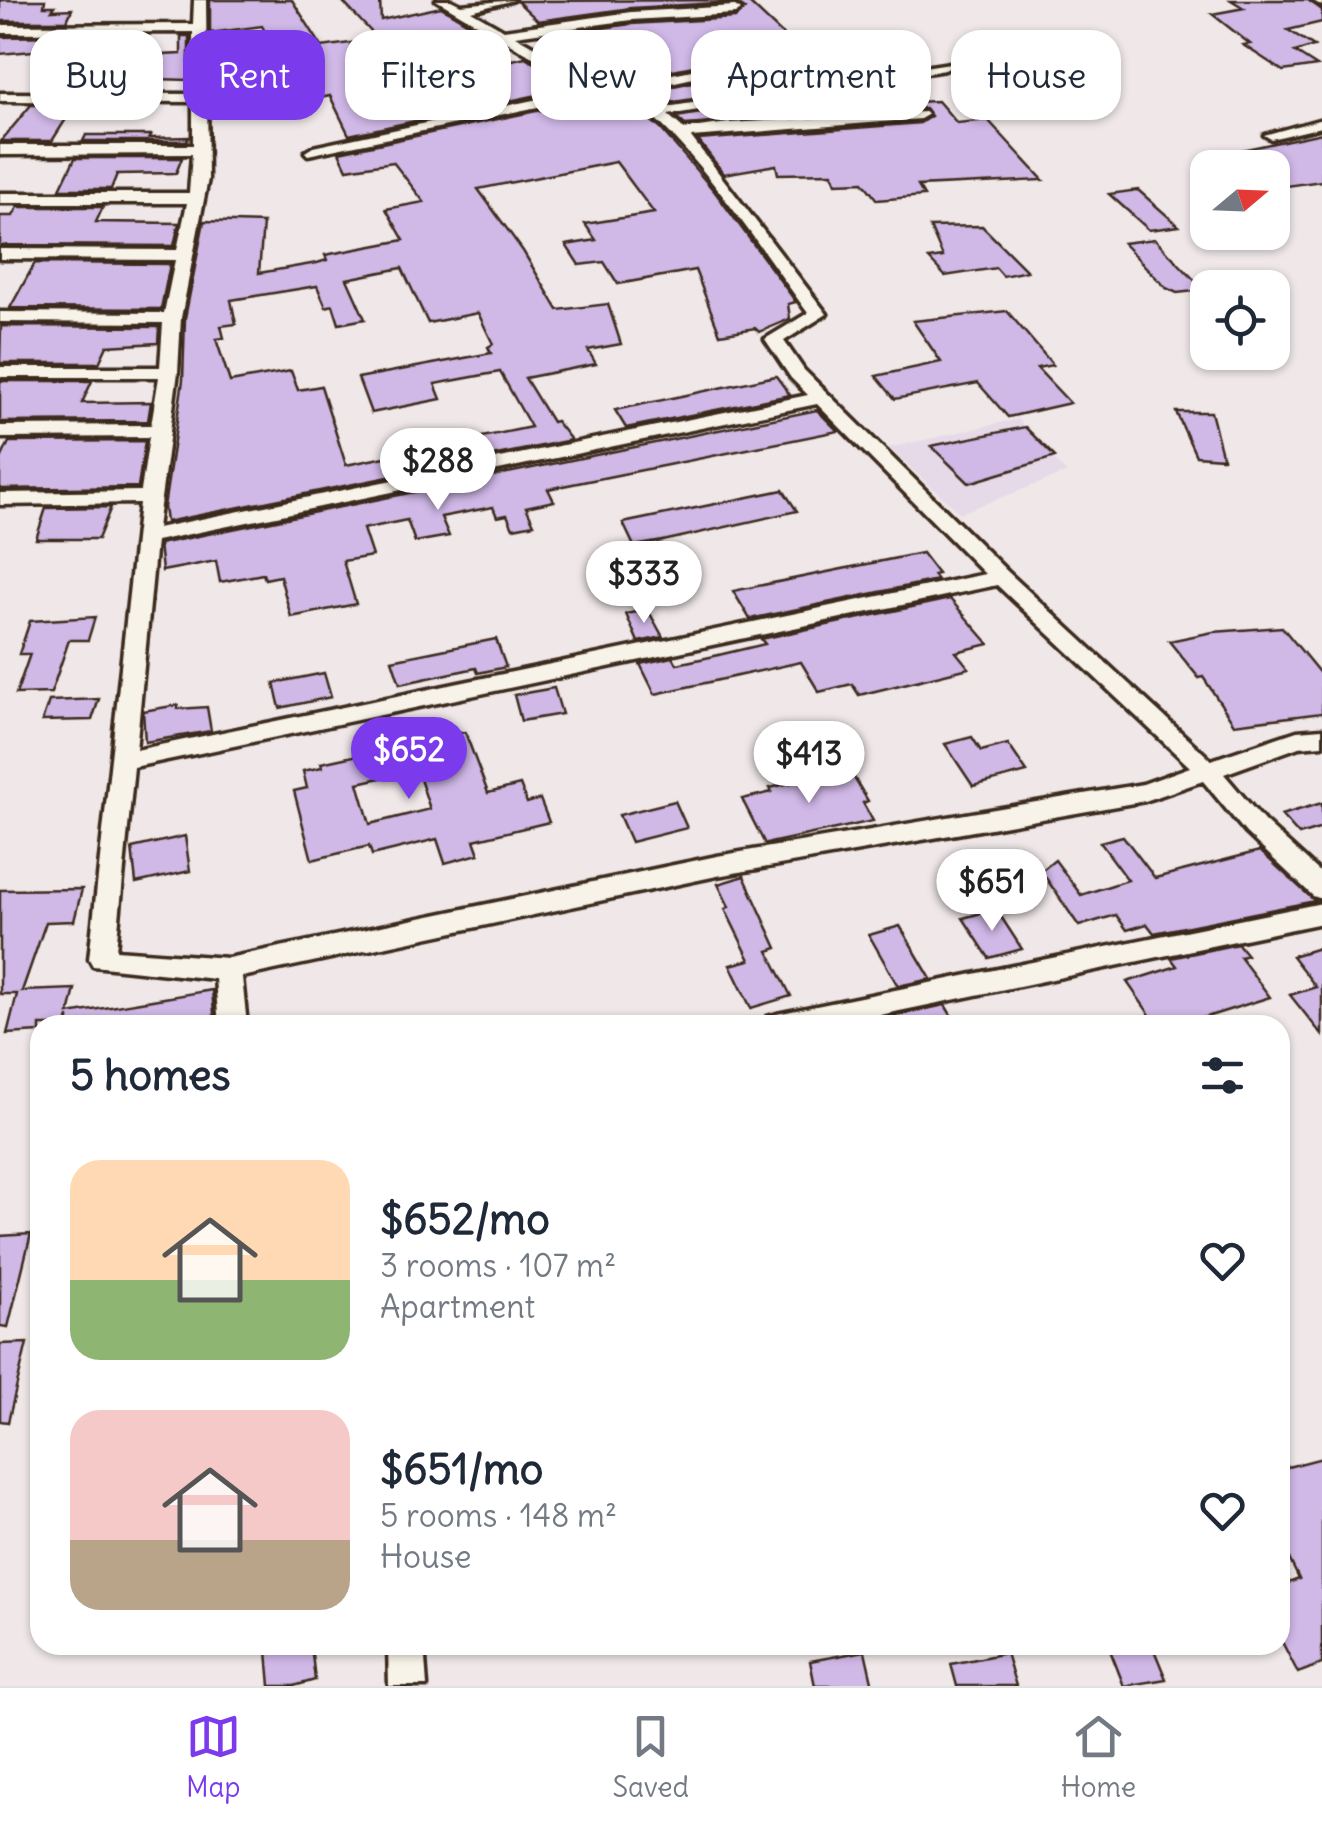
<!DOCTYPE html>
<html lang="en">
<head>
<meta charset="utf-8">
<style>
  body { margin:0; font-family:Delius,sans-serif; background:#f2f2f3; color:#1f2937; height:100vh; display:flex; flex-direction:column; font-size:38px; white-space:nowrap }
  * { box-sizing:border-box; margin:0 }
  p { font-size:32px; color:#747a83 }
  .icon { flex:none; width:55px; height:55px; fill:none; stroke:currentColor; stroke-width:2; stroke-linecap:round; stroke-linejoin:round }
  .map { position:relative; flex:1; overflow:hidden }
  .panel { position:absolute; left:30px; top:1015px; width:1260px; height:640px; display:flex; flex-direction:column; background:#fff; border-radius:30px; box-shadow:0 2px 8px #0004 }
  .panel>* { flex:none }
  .banner { position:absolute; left:30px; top:30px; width:1262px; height:90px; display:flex; gap:20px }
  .needle { width:65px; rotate:71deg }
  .tools { position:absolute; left:1190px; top:150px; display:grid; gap:20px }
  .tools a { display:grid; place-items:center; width:100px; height:100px; border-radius:20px; background:#fff; box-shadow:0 2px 8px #0004; font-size:50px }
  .price { position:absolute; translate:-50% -85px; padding:0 22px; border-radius:35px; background:#fff; color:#222; font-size:32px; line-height:65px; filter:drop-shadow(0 2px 5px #0008) }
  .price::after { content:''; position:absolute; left:50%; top:60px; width:30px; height:22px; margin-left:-15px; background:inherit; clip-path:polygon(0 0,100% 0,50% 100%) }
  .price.current { background:#7c3aed; color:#fff }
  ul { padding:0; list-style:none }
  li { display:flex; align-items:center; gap:30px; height:250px; padding:0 40px }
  li span { display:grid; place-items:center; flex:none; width:280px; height:200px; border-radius:30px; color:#555 }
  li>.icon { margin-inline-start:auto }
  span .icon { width:120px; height:120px; fill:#fffc; stroke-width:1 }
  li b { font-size:42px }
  h2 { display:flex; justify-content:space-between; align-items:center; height:120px; padding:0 40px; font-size:42px }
  .tag { padding:0 35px; border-radius:30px; background:#fff; box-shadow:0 2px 8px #0004; font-size:35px; line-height:90px }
  .tag.current { background:#7c3aed; color:#fff }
  .tabs { display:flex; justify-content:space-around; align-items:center; height:140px; border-top:2px solid #e0e1e3; background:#fff; font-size:28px; color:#747a83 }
  .tabs a { display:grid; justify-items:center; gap:5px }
  .tabs .current { color:#7c3aed }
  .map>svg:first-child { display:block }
  .built { fill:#e6d9e8 }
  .building { fill:#d0b8e7; stroke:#3b2a1e; stroke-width:2.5; fill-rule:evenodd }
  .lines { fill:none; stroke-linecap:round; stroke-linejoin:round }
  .street-casing { stroke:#3b2a1e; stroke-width:7 }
  .street { fill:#f7f3e8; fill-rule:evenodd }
</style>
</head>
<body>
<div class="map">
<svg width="1322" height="1686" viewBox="0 0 1322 1686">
  <rect width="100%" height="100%" fill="#efe7e8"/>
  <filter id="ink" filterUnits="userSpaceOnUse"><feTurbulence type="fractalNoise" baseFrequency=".01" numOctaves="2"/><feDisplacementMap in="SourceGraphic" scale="20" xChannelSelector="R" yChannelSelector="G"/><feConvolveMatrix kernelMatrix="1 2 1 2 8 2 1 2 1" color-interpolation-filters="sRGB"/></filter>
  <g filter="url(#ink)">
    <polygon class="built" points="1018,419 1066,473 960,513 889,448"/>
    <g class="building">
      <polygon points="0,0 45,0 44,6 55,6 52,10 72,9 67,21 0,21"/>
      <polygon points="210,0 292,0 322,47 378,39 341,0 380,0 381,20 441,7 488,35 512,60 525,57 558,76 585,85 349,135 330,96 276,107 256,82 273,77 269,71 285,69 284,65 262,26 210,33"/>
      <polygon points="746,0 795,46 622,80 572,64 550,51 565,48 552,35 631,24 735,18 745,9 735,2 631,8 538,21 517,1"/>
      <polygon points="1231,0 1308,0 1322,10 1322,22 1288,30 1314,46 1295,52 1317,66 1283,71 1243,45 1250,44 1212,14 1244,8"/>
      <polygon points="61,36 56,49 0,54 0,37"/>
      <polygon points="89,36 112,36 80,90 76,90 63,82"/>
      <polygon points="181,36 189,36 189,80 156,79 161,55 181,54"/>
      <polygon points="882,49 902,49 918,64 661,104 646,92 831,52 836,56"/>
      <polygon points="826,93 828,105 938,101 957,123 988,120 1043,180 918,186 924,196 877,200 863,182 836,183 832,173 778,174 776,165 724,174 698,140 920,123 931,116 925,108 685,125 676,117"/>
      <path d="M613,95l22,12 26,22 54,63 81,110 -8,2 2,15 -31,13 -4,-4 -35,6 -25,-64 -77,14 -14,-22 -25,3 -13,-20 30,-5 -11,-16 69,-11 -38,-51 -138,27 45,62 35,59 50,-6 13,40 -33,6 8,14 -71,14 27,44 4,-1 15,19 -405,82 -2,-15 19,-127 2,-62 19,-97 59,2 -4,50 58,-10 10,-3 -2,-5 79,-15 -18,-31 38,-7 -31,-40 -46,7 -8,-17zM402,268l26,55 50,-10 15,31 -5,3 3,6 -133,25 13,35 70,-14 -6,-15 65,-12 31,55 -185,38 -25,-79 -23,4 -7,-19 -61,11 -14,-43 8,-1 -3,-12 15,-2 -5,-24 86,-14 9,21 7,-2 6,19 26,-5 -18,-40z"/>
      <polygon points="31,105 75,105 52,141 1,141"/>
      <polygon points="1322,133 1322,181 1272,188 1272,168 1214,168 1213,156"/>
      <polygon points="86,135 151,135 149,138 189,137 187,141 83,141"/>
      <polygon points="75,158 182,158 176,173 117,174 111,189 60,189"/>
      <polygon points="1138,190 1179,226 1149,230 1109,194"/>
      <polygon points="18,207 103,207 96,222 179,223 174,246 0,245 0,216 13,216"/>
      <polygon points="982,226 1027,271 1003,276 996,268 945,276 929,259 943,257 930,227"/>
      <polygon points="1155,239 1204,290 1177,293 1166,288 1123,243"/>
      <polygon points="35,263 170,264 161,309 10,308"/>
      <polygon points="1007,311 1053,365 1037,368 1070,403 1008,417 978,383 895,399 876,376 941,362 913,321"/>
      <polygon points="1,326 159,327 158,343 107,346 99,363 0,363"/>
      <polygon points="776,376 790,395 626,428 615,410"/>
      <polygon points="0,381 92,381 82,403 151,402 148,421 0,422"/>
      <polygon points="817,410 838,431 548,489 554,501 526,507 534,524 513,528 507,515 497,517 493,507 441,517 449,536 415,542 407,520 363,529 372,556 343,561 356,604 291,617 280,576 265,579 263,574 220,582 216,561 162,571 159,544"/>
      <polygon points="1176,412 1211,412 1223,458 1196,456"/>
      <polygon points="1025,427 1055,457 969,483 931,446"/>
      <polygon points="145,441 138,487 0,489 0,461 9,442"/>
      <polygon points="783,490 797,511 663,541 634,546 623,523"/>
      <polygon points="111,507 98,539 36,539 46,508"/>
      <polygon points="922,553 938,574 933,575 937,580 750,619 733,591"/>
      <polygon points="950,599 989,644 956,652 969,668 859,695 852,684 819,692 801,662 655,694 640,664 673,657 677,664 710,657 765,644 761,639"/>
      <polygon points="648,610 663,637 638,642 626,614"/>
      <polygon points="95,617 88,640 69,640 51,693 16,694 30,654 19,654 30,621"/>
      <polygon points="1282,627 1322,676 1322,713 1234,724 1203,677 1199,678 1169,641 1213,632"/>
      <polygon points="496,639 506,667 478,673 476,668 400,684 392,660"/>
      <polygon points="324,673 331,697 280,708 274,683"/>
      <polygon points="554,688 562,714 521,721 514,695"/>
      <polygon points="99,699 92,720 42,721 49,701"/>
      <polygon points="178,705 178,709 207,707 211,731 145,742 143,711"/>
      <path d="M465,732l23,61 32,-8 7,18 13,-4 9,23 -75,18 5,14 -34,9 -8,-24 -65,16 -3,-9 -57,14 -18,-69 13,-3 -4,-17 19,-4 -1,-4zM417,770l13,39 -60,15 -12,-41z"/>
      <polygon points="972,737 981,751 1008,744 1027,772 973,786 945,744"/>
      <polygon points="847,766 868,801 863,803 873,821 765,844 742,799 772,792 770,788 798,781 796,778"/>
      <polygon points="675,801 687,828 631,842 619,815"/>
      <polygon points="1322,803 1322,828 1299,835 1281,815"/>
      <polygon points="185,836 190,871 136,883 132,848"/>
      <polygon points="1123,836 1155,878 1260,851 1315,901 1154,933 1147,924 1127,930 1116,915 1079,926 1041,871 1055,860 1081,895 1128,880 1100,842"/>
      <polygon points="1012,859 1040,900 1012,908 985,866"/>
      <polygon points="744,876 777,948 768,951 791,996 751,1008 730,965 750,960 725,909 729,907 718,884"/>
      <polygon points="82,889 74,921 46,922 22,991 75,989 69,1014 212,990 215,1025 69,1025 69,1017 67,1025 40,1025 40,1032 7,1034 17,994 0,994 0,890"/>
      <polygon points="996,909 1022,949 989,958 963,918"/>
      <polygon points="900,926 931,979 898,986 869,935"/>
      <polygon points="1238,944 1247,955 1240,957 1270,997 1197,1020 1201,1025 1157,1025 1127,982 1177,966 1171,958"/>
      <polygon points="1322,947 1322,1035 1290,995 1316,987 1292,956"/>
      <polygon points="945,1005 957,1025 861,1025 860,1023"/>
      <polygon points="31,1234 8,1327 0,1326 0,1236"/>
      <polygon points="27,1343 8,1422 0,1421 0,1344"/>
      <polygon points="1322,1458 1322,1664 1298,1673 1280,1638 1280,1586 1299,1579 1280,1540 1280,1469"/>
      <polygon points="288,1645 311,1645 315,1680 294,1686 270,1686 267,1651"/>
      <polygon points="1108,1645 1152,1645 1166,1679 1124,1686"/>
      <polygon points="865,1651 873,1686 815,1686 810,1661"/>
      <polygon points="1006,1653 1016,1686 957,1686 951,1664"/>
    </g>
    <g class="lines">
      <defs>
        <g id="street">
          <path d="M194,0h12l2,179 -27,139 -3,54 -21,156 651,-133 -17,-17 -26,-39 43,-26c-40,-53 -136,-203 -194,-222l-306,64 -3,-3 8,-5 286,-61 -39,-13 -124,-73h15l10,5 53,-5 -43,11 33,19 127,-18 104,-6 6,4 -6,4 -104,6 -116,16 55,31 52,17 220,-44 7,4 -211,46 22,18 290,-45 2,3 -7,4 -277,45 16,14 44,-6 197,-11 2,3 -7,4 -229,18 136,177 -43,27 20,29 204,202 203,188 86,-29 25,-2v16l-23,2 -75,27 40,47 58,53v25l-9,-3 -67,-63 -43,-52 -58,20 -428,75 -475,101 5,48h-28l-4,-46 -122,-13 -4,-7 50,-456 -139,2v-12l141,-2 8,-54 -149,1v-12l151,-1 8,-48h-159v-10h160l3,-44 -163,-1v-10l164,1 11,-53 -175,-1v-10l177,1 10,-47h-187v-10h189l3,-39 -192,1v-10h193v-43l-193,-1v-8l193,1v-62l-193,1v-8l193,-1zM817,404l168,170 -849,176 20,-209zM997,585l193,182 -47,17 -426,72 -489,102 -112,-8 18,-183z"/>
          <polygon points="1312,0 1322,0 1322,6"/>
          <polygon points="1322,119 1322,127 1271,139 1264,135"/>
          <polygon points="1322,903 1322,923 832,1025 763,1025 767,1017 777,1014"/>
          <polygon points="388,1645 424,1645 427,1686 389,1686"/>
        </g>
      </defs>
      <use href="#street" class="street-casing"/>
      <use href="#street" class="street"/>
    </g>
  </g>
</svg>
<div class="tools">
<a><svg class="needle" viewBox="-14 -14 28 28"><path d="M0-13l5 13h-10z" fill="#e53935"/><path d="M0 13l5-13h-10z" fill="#747a83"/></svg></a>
<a><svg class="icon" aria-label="locate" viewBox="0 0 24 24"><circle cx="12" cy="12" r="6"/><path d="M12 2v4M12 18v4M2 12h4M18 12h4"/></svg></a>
</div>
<b class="price" style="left:438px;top:513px">$288</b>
<b class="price" style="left:644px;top:626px">$333</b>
<b class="price current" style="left:409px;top:802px">$652</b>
<b class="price" style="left:809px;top:806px">$413</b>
<b class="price" style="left:992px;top:934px">$651</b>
<div class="banner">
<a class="tag">Buy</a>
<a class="tag current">Rent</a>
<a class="tag">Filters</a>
<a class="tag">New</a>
<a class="tag">Apartment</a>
<a class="tag">House</a>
</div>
<section class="panel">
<h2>5 homes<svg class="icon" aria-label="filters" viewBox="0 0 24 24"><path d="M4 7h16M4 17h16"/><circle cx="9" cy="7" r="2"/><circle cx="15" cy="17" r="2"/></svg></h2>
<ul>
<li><span style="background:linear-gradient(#ffd9b3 60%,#8fb573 0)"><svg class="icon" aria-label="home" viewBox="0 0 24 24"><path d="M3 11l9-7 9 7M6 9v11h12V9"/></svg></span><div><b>$652/mo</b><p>3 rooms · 107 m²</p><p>Apartment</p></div><svg class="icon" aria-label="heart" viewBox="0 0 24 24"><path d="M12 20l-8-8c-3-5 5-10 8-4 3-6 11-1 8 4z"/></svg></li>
<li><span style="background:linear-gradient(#f6c9c9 65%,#b9a48a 0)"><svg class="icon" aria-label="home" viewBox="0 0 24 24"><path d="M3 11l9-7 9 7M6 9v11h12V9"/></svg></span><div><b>$651/mo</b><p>5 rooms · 148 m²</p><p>House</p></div><svg class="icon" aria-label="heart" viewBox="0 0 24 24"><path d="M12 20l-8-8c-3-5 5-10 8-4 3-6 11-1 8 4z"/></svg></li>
</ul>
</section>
</div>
<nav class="tabs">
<a class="current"><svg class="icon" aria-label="map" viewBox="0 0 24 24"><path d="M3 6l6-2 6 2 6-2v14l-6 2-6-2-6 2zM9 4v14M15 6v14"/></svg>Map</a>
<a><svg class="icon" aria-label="saved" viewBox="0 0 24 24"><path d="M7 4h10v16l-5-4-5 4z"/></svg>Saved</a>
<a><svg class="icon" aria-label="home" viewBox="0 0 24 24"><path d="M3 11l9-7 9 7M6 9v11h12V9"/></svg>Home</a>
</nav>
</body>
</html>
